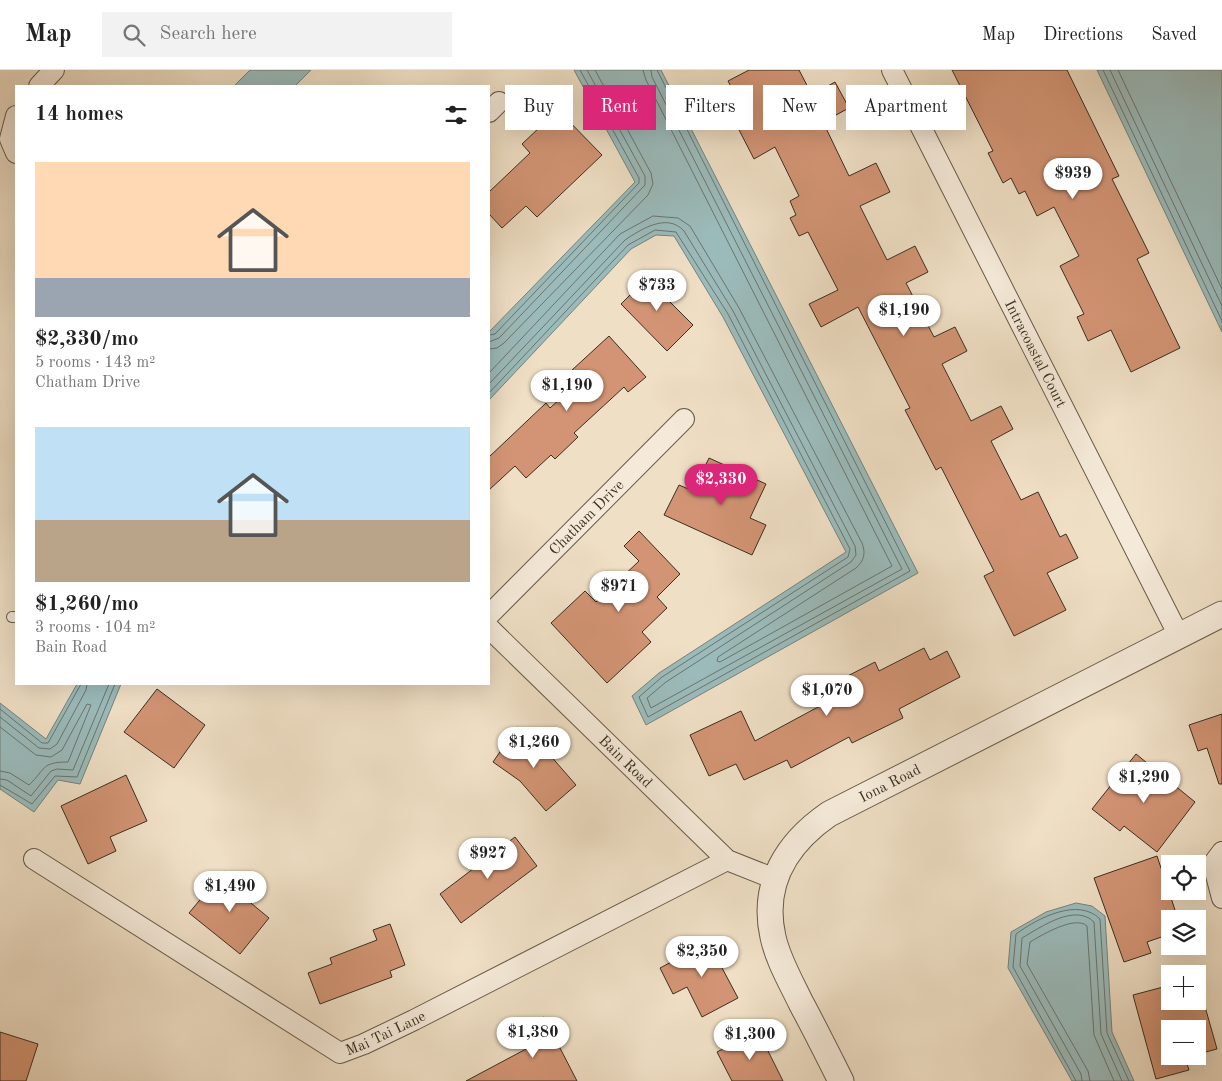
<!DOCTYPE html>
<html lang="en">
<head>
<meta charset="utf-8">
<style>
  body { margin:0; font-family:"Old Standard TT",serif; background:#f2f2f2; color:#222; height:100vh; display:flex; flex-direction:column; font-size:19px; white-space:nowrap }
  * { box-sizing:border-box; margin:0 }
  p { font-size:16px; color:#767676 }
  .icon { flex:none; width:28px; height:28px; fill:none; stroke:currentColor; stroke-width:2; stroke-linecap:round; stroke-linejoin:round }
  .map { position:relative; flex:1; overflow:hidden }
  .panel { position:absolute; left:15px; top:15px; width:475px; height:600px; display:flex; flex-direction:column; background:#fff; border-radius:0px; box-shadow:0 5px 20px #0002 }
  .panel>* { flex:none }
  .guide { position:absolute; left:505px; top:15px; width:475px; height:45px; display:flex; gap:10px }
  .buttons { position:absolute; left:1161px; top:785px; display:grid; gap:10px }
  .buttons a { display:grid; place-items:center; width:45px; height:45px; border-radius:0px; background:#fff; box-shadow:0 5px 20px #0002; font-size:25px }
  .price { position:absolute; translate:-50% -42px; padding:0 11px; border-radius:18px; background:#fff; color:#222; font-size:16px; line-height:32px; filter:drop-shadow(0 1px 2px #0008) }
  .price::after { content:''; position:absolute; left:50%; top:30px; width:15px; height:11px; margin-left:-8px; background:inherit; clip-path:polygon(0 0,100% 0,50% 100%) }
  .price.selected { background:#db2777; color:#fff }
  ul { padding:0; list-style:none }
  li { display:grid; align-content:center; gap:10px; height:265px; padding:0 20px }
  li span { display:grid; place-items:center; height:155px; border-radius:0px; color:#555 }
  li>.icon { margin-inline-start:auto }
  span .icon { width:90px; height:90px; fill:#fffc; stroke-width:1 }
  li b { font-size:21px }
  h2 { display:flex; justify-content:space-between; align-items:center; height:60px; padding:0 20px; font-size:21px }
  .pill { padding:0 18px; border-radius:0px; background:#fff; box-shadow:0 5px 20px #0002; font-size:18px; line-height:45px }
  .pill.selected { background:#db2777; color:#fff }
  header { display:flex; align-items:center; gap:30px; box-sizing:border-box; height:70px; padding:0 25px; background:#fff; border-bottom:1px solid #e0e0e0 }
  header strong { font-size:24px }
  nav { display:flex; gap:28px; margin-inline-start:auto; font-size:18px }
  .search { width:350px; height:45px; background:#f2f2f2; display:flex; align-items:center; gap:12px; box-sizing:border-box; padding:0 18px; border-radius:0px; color:#767676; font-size:19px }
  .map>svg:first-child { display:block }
  .water { fill:#9bbbbb; stroke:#74837d }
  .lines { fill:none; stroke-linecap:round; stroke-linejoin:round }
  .shore { stroke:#6a756e; stroke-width:1 }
  .building { fill:#d29474; stroke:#3a2f20 }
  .service-casing { stroke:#675b49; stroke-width:12 }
  .minor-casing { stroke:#675b49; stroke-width:22 }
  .tertiary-casing { stroke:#675b49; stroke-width:27 }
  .service { stroke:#f5ead9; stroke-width:10 }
  .minor { stroke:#f5ead9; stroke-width:20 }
  .tertiary { stroke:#f5ead9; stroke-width:25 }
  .labels { text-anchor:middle; stroke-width:4; stroke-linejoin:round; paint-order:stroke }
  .street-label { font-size:15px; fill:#3a2f20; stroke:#f5ead9 }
</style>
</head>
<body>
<header>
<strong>Map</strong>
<div class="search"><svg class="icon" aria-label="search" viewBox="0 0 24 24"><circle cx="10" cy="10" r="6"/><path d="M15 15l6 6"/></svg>Search here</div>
<nav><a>Map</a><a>Directions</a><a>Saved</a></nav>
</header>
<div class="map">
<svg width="1222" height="1011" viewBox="0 0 1222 1011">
  <rect width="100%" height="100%" fill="#efdfc5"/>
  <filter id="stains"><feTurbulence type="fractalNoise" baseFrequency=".004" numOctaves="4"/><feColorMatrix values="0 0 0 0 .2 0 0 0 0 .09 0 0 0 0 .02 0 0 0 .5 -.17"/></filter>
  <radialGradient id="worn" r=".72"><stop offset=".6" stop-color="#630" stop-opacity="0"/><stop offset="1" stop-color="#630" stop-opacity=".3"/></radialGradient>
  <g class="water">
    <polygon points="250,0 311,0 295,16 234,16"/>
    <polygon points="574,0 661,0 918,503 646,655 632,626 659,603 846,482 723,247 674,166 656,165 631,179 489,330 489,262 635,112"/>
    <polygon points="1097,0 1222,0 1222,262"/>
    <polygon points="77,614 121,614 80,714 58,710 34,742 0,719 0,633 46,669"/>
    <polygon points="1076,833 1092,836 1105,846 1112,962 1134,1011 1072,1011 1008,898 1011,862 1046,842"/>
  </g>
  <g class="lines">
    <g class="shore">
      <polyline points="1103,0 1222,251"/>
      <polyline points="1110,0 1222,236"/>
      <polyline points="1118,0 1222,219"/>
      <polyline points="489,265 495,264 639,113 639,108 580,0"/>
      <polyline points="489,272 499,268 645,115 645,106 587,0"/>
      <polyline points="489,279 497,278 504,273 648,125 653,114 651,103 595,0"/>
      <path d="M489,303l131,-139 33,-18 25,2 12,8 49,82 123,235c4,10 2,18 -6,25l-138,89 -1,4 3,1 172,-96 -246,-486 -3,-10"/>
      <path d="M489,314l136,-144c15,-10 42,-28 59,-9l49,80 122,235 1,9 -5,7 -185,120 -19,16 4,10 251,-139 -250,-492 -1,-7"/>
      <polyline points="489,323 628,175 655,160 676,162 728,244 850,479 848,487 662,607 639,627 648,647 910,501 657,0"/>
      <polyline points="0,639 42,673 48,673 81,614"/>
      <polyline points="0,647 39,678 50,679 57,674 86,620 87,614"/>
      <path d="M0,657l36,28 15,2 11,-7 25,-46 4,1 -23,57c-27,0 -22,7 -39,23l-19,-12 -10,-2"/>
      <polyline points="0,709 7,710 31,726 51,701 57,699 73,700 109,614"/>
      <polyline points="0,715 32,734 55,706 77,707 115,614"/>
      <path d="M1076,1011l-63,-114 3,-33c22,-16 62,-37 84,-15l7,114 22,48"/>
      <path d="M1082,1011l-1,-7 -61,-108 2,-28c19,-11 53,-35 72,-16l7,112 21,47"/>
      <path d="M1090,1011l-2,-10 -61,-107 3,-22c12,-7 45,-27 57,-16l7,109 20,46"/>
    </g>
  </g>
  <g class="building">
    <polygon points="749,0 799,0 812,25 835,12 849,38 823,52 849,106 876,93 890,122 860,136 887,190 915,176 928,202 906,213 934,267 955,257 967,281 942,294 971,351 1001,336 1013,359 991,371 1021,430 1038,422 1060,467 1066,464 1078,488 1047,503 1066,540 1014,566 984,506 994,501 941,397 936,400 905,340 910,338 858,237 821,257 809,234 838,220 808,162 799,166 790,148 796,145 790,131 799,126 775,77 754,89 738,58 750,52 728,11"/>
    <polygon points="952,0 1067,0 1119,106 1112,109 1149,183 1137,189 1180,278 1131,302 1111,260 1088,271 1077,247 1084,244 1060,196 1079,186 1054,137 1037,146 1025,121 1019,124 1011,108 1003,113 988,83 993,81"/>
    <polygon points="558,40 602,85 537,147 526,136 502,158 489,144 489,122 530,83 522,74"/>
    <polygon points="653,202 667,217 661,223 693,255 667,281 621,234"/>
    <polygon points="609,266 646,307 628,322 624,317 574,363 578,367 555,389 551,385 526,408 515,396 489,420 489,387 546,333 550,338 580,311 571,301"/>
    <polygon points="709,388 766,414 750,448 766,455 752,485 664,445 679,415 693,421"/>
    <polygon points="639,461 680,504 657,527 667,538 642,562 651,572 607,613 551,553 585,521 596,532 639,491 624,476"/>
    <polygon points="924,578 930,590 947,581 960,607 899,639 903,648 852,673 849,667 791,698 787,690 744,710 736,694 709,706 690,665 741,641 755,671 831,630 824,618 875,592 879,601"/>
    <polygon points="157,619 205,655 174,698 124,662"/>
    <polygon points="1222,644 1222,714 1219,714 1207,678 1198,681 1189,655"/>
    <polygon points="517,657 552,681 549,684 576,715 546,741 520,711 493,692"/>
    <polygon points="1136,684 1195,732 1157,782 1124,756 1120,761 1092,739"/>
    <polygon points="126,705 147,751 110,767 116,781 88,794 61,736"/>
    <polygon points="515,767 537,796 461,853 440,824"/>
    <polygon points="1157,786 1178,849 1170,849 1170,864 1147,872 1151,883 1124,892 1094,808"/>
    <polygon points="224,801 251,822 246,829 269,848 240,884 189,843"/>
    <polygon points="390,854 405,895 390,901 392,907 320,934 308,903 332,894 330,888 377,870 373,860"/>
    <polygon points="715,869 727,893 721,896 738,928 702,947 687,917 673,924 660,898"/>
    <polygon points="1167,916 1170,931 1198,931 1198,920 1200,919 1217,979 1198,984 1198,959 1170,959 1170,986 1190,986 1185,988 1189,1000 1156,1009 1133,925"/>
    <polygon points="544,947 577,1011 466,1011 526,979 517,961"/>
    <polygon points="758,961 783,1011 732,1011 717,982"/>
    <polygon points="0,962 38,974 26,1011 0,1011"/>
  </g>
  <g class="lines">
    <defs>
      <polyline id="service" points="12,547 16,547"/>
      <g id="minor">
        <path id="s1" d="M892,0l287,566"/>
        <polyline points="39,16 54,0"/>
        <polyline points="489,42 499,32"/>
        <polyline points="16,46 10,69 16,83"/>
        <path id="s2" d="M489,545l195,-196"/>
        <path id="s3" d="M489,558l238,232 48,19"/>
        <polyline points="1222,782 1213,794 1222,828"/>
        <path id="s4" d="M34,789l306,194 24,-9 50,-24 313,-160"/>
      </g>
      <g id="tertiary">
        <path id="s5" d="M841,1011c-13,-26 -26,-52 -40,-78 -10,-21 -23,-43 -28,-66 -12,-53 14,-94 56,-123l393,-200"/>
      </g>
    </defs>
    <use href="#service" class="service-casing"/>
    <use href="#minor" class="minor-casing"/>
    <use href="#tertiary" class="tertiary-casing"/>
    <use href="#service" class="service"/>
    <use href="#minor" class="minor"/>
    <use href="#tertiary" class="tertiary"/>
  </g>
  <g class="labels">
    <g class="street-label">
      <text dy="5" stroke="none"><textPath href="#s1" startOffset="318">Intracoastal Court</textPath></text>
      <text dy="5" stroke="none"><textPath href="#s2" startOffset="138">Chatham Drive</textPath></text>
      <text dy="5" stroke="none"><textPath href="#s3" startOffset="191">Bain Road</textPath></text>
      <text dy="5" stroke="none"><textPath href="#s5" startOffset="372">Iona Road</textPath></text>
      <text dy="5" stroke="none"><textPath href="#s4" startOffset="412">Mai Tai Lane</textPath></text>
    </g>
  </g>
  <rect width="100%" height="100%" filter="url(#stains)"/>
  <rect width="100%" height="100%" fill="url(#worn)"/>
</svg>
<div class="buttons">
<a><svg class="icon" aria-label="locate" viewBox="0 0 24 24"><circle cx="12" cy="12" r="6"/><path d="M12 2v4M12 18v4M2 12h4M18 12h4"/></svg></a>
<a><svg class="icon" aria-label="layers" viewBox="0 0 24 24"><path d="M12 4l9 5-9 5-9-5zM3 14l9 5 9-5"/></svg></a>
<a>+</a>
<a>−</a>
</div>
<b class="price" style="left:1073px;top:130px">$939</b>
<b class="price" style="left:657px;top:242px">$733</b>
<b class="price" style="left:904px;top:267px">$1,190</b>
<b class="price" style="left:567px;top:342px">$1,190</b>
<b class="price selected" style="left:721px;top:436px">$2,330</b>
<b class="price" style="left:619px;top:543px">$971</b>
<b class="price" style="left:827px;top:647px">$1,070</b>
<b class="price" style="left:534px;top:699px">$1,260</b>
<b class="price" style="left:1144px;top:734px">$1,290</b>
<b class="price" style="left:488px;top:810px">$927</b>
<b class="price" style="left:230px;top:843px">$1,490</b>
<b class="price" style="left:702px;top:908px">$2,350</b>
<b class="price" style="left:533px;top:989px">$1,380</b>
<b class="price" style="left:750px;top:991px">$1,300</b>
<div class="guide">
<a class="pill">Buy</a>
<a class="pill selected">Rent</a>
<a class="pill">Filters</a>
<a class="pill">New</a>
<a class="pill">Apartment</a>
</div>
<section class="panel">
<h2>14 homes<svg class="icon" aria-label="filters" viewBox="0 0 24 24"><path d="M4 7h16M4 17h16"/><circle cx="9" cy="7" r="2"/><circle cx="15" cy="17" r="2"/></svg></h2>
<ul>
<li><span style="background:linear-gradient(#ffd9b3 75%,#9aa5b1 0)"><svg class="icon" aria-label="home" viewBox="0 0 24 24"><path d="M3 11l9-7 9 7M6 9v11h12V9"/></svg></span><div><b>$2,330/mo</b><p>5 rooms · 143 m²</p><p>Chatham Drive</p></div></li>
<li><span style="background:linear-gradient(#bfe0f5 60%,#b9a48a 0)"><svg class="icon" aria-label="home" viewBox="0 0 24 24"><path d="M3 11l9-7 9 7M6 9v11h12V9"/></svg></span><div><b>$1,260/mo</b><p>3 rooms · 104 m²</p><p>Bain Road</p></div></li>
</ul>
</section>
</div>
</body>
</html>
